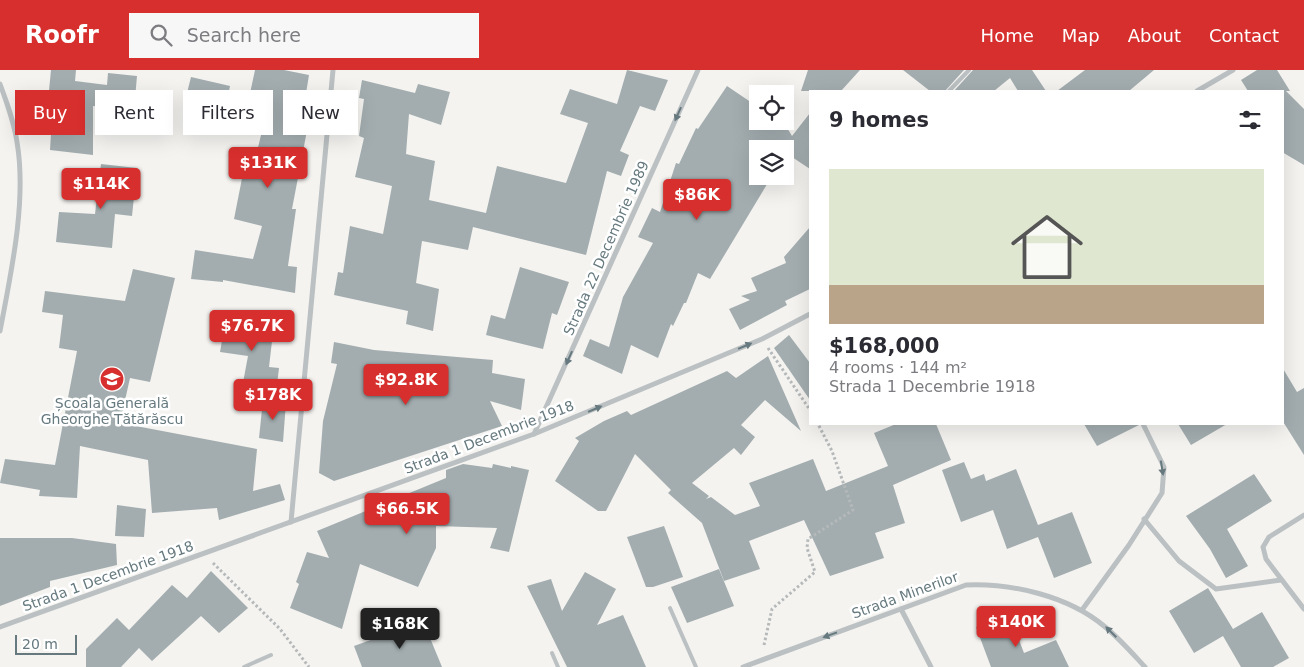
<!DOCTYPE html>
<html lang="en">
<head>
<meta charset="utf-8">
<style>
  body { margin:0; font-family:"DejaVu Sans",sans-serif; background:#f7f7f7; color:#2b2b33; height:100vh; display:flex; flex-direction:column; font-size:19px; white-space:nowrap }
  * { box-sizing:border-box; margin:0 }
  p { font-size:16px; color:#7c7c81 }
  .icon { flex:none; width:28px; height:28px; fill:none; stroke:currentColor; stroke-width:2; stroke-linecap:round; stroke-linejoin:round }
  .map { position:relative; flex:1; overflow:hidden }
  .panel { position:absolute; left:809px; top:20px; width:475px; height:335px; display:flex; flex-direction:column; background:#fff; border-radius:0px; box-shadow:0 5px 20px #0002 }
  .panel>* { flex:none }
  .guide { position:absolute; left:15px; top:20px; width:475px; height:45px; display:flex; gap:10px }
  .tools { position:absolute; left:749px; top:15px; display:grid; gap:10px }
  .tools a { display:grid; place-items:center; width:45px; height:45px; border-radius:0px; background:#fff; box-shadow:0 5px 20px #0002; font-size:25px }
  .scale { position:absolute; left:15px; bottom:12px; width:62px; box-sizing:border-box; padding-left:5px; border:2px solid #65797f; border-top:0; font-size:14px; line-height:18px; white-space:nowrap; color:#65797f; -webkit-text-stroke:4px #fff; paint-order:stroke }
  .price { position:absolute; translate:-50% -42px; padding:0 11px; border-radius:5px; background:#d72f2d; color:#fff; font-size:16px; line-height:32px; filter:drop-shadow(0 1px 2px #0008) }
  .price::after { content:''; position:absolute; left:50%; top:30px; width:15px; height:11px; margin-left:-8px; background:inherit; clip-path:polygon(0 0,100% 0,50% 100%) }
  .price.on { background:#222; color:#fff }
  ul { padding:0; list-style:none }
  li { display:grid; align-content:center; gap:10px; height:265px; padding:0 20px }
  li span { display:grid; place-items:center; height:155px; border-radius:0px; color:#555 }
  li>.icon { margin-inline-start:auto }
  span .icon { width:90px; height:90px; fill:#fffc; stroke-width:1 }
  li b { font-size:21px }
  h2 { display:flex; justify-content:space-between; align-items:center; height:60px; padding:0 20px; font-size:21px }
  .pill { padding:0 18px; border-radius:0px; background:#fff; box-shadow:0 5px 20px #0002; font-size:18px; line-height:45px }
  .pill.on { background:#d72f2d; color:#fff }
  header { display:flex; align-items:center; gap:30px; box-sizing:border-box; height:70px; padding:0 25px; background:#d72f2d; color:#fff }
  header strong { font-size:24px }
  nav { display:flex; gap:28px; margin-inline-start:auto; font-size:18px }
  .search { width:350px; height:45px; background:#f7f7f7; display:flex; align-items:center; gap:12px; box-sizing:border-box; padding:0 18px; border-radius:0px; color:#7c7c81; font-size:19px }
  .map>svg:first-child { display:block }
  .building { fill:#a3adaf }
  .lines { fill:none; stroke-linecap:round; stroke-linejoin:round }
  .path { stroke:#b5b9ba; stroke-width:3; stroke-dasharray:2.5 2.5; stroke-linecap:butt }
  .service { stroke:#bbc0c2; stroke-width:4 }
  .minor { stroke:#bbc0c2; stroke-width:5 }
  .oneway { fill:#65797f }
  .labels { text-anchor:middle; stroke-width:5; stroke-linejoin:round; paint-order:stroke }
  .street-label { font-size:14px; fill:#65797f; stroke:#fff }
  .poi-label { font-size:14px; fill:#65797f; stroke:#fff }
</style>
</head>
<body>
<header>
<strong>Roofr</strong>
<div class="search"><svg class="icon" aria-label="search" viewBox="0 0 24 24"><circle cx="10" cy="10" r="6"/><path d="M15 15l6 6"/></svg>Search here</div>
<nav><a>Home</a><a>Map</a><a>About</a><a>Contact</a></nav>
</header>
<div class="map">
<svg width="1304" height="597" viewBox="0 0 1304 597">
  <rect width="100%" height="100%" fill="#f4f3f0"/>
  <g class="building">
    <polygon points="51,0 76,0 75,11 107,15 108,3 137,6 134,40 93,36 93,85 50,80 53,32 48,31"/>
    <polygon points="255,0 284,0 309,5 302,48 309,50 292,139 296,139 288,196 297,197 295,223 223,210 223,212 191,209 195,180 253,189 262,156 234,149 246,88 255,90 269,32 249,28"/>
    <polygon points="627,0 668,10 655,41 640,36 620,81 629,85 621,106 607,101 586,185 473,157 468,180 422,171 416,213 439,219 433,261 406,254 408,241 334,225 338,202 343,203 350,156 383,164 392,116 355,107 364,68 359,66 364,29 359,28 362,10 415,23 418,14 450,22 441,55 409,44 406,84 435,91 429,130 486,143 497,96 566,113 588,53 560,44 570,19 617,34"/>
    <polygon points="808,0 860,0 841,21 801,21"/>
    <polygon points="903,0 964,0 945,21 930,21"/>
    <polygon points="973,0 1032,0 1046,21 1018,21 1010,8 994,21 954,21"/>
    <polygon points="1085,0 1154,0 1129,21 1057,21"/>
    <polygon points="1257,0 1277,0 1290,21 1286,21 1304,39 1304,95 1282,82 1282,21 1248,21 1241,10"/>
    <polygon points="191,7 230,16 226,36 186,27"/>
    <polygon points="727,16 758,37 758,51 783,51 792,66 810,43 810,99 786,83 785,85 785,79 758,79 758,106 772,106 710,209 698,203 686,233 684,233 673,256 671,254 658,288 631,275 622,304 583,286 590,269 609,277 623,227 653,173 638,167 652,138 660,142 676,93 679,94 696,58 698,59"/>
    <polygon points="101,94 137,98 132,146 115,144 112,178 56,172 59,142 95,144"/>
    <polygon points="810,157 810,219 785,231 787,235 740,260 729,239 750,230 741,226 757,221 751,208 786,193 784,187"/>
    <polygon points="520,197 569,212 557,245 552,243 543,279 486,265 491,245 505,249"/>
    <polygon points="133,199 175,208 150,312 130,308 120,353 257,379 253,421 280,414 285,430 219,450 217,438 152,443 148,390 80,376 77,428 39,426 40,420 0,413 5,389 55,395 77,281 59,278 63,245 42,242 45,221 125,231"/>
    <polygon points="226,248 274,254 269,297 279,298 276,323 242,318 248,286 220,282"/>
    <polygon points="789,265 810,293 810,330 774,278"/>
    <polygon points="334,272 374,280 493,290 492,303 525,309 521,340 490,331 502,356 334,411 319,403 323,351 337,294 331,293"/>
    <polygon points="768,286 801,361 765,330 741,355 755,367 741,385 734,378 692,413 709,426 706,429 711,427 735,445 760,436 749,413 813,389 826,421 888,396 874,363 896,354 936,354 951,390 893,415 905,453 875,463 884,488 830,506 804,450 749,471 760,499 724,511 702,453 668,423 671,420 635,384 606,441 598,441 555,411 579,371 575,368 604,351 627,341 631,345 727,301 736,308"/>
    <polygon points="1282,297 1297,322 1304,318 1304,385 1282,350"/>
    <polygon points="263,330 286,332 283,372 259,368"/>
    <polygon points="1084,354 1139,354 1139,355 1097,376"/>
    <polygon points="1178,354 1227,354 1191,375"/>
    <polygon points="964,392 971,409 984,404 986,411 1016,399 1038,455 1072,442 1092,493 1054,508 1038,467 1007,479 993,440 961,452 942,400"/>
    <polygon points="463,394 492,398 493,394 511,398 511,396 529,400 509,482 490,478 497,458 436,456 436,478 418,517 360,494 342,559 290,538 299,514 296,512 307,482 329,488 317,461 446,408 446,400"/>
    <polygon points="1254,404 1272,431 1227,459 1248,496 1226,508 1210,479 1186,446"/>
    <polygon points="117,435 146,439 144,467 115,466"/>
    <polygon points="664,456 683,507 653,517 646,517 627,467"/>
    <polygon points="0,468 72,468 116,474 117,495 50,511 50,517 0,536"/>
    <polygon points="719,499 734,536 687,553 671,517"/>
    <polygon points="211,501 248,538 219,563 201,546 152,591 139,578 121,597 86,597 86,579 117,548 129,560 172,515 187,528"/>
    <polygon points="585,502 616,519 597,555 623,545 646,597 567,597 527,516 551,509 562,541"/>
    <polygon points="1208,518 1233,559 1262,542 1289,588 1273,597 1241,597 1223,566 1194,583 1169,541"/>
    <polygon points="1009,544 1024,583 1056,570 1069,597 991,597 976,557"/>
    <polygon points="423,551 442,597 362,597 354,576"/>
  </g>
  <g class="lines">
    <g class="path">
      <polyline points="768,278 810,340"/>
      <polyline points="213,493 280,559 309,597"/>
      <polyline points="764,575 772,539 815,502 807,478 808,469 853,440 832,381 818,354"/>
    </g>
    <g class="service">
      <polyline points="949,21 969,0"/>
      <polyline points="670,538 696,597"/>
      <polyline points="552,583 558,597"/>
      <polyline points="244,597 271,585"/>
    </g>
    <g class="minor">
      <path d="M0,14c7,19 14,38 17,58 10,59 -6,131 -17,189"/>
      <polyline points="1197,21 1233,0"/>
      <polyline points="534,364 698,0"/>
      <polyline points="1304,445 1269,467 1263,477 1266,489 1304,539"/>
      <polyline points="1144,449 1179,491 1216,519 1281,510"/>
      <polyline points="291,452 333,0"/>
      <polyline points="901,539 931,597"/>
      <polyline points="1082,540 1129,475 1162,423 1164,397 1143,354"/>
      <polyline points="0,557 534,364 762,269 810,244"/>
      <path d="M743,597l223,-82c46,-2 102,11 138,41 15,12 28,27 41,41"/>
    </g>
  </g>
  <defs><path id="oneway-solid" d="M-6-.8H1V-3.2L6.5 0L1 3.2V.8H-6Z" transform="scale(1.25)"/></defs>
  <g class="oneway">
    <use href="#oneway-solid" transform="translate(678 44) rotate(114)"/>
    <use href="#oneway-solid" transform="translate(745 276) rotate(-23)"/>
    <use href="#oneway-solid" transform="translate(569 288) rotate(114)"/>
    <use href="#oneway-solid" transform="translate(595 339) rotate(-23)"/>
    <use href="#oneway-solid" transform="translate(1162 398) rotate(81)"/>
    <use href="#oneway-solid" transform="translate(1111 562) rotate(-135)"/>
    <use href="#oneway-solid" transform="translate(830 565) rotate(160)"/>
  </g>
  <defs>
    <symbol id="school-disc" viewBox="-11 -11 22 22"><circle r="9.5" fill="#d72f2d" stroke="#fff"/><path d="M0-5L7-2L0 1L-7-2ZM-4 1L0 2.5L4 1V4Q0 6-4 4Z" fill="#fff"/></symbol>
  </defs>
  <g fill-rule="evenodd">
    <use href="#school-disc" x="98" y="295" width="28" height="28"/>
  </g>
  <g class="labels">
    <g class="street-label">
      <text transform="translate(606 178) rotate(-66)" y="5">Strada 22 Decembrie 1989</text>
      <text transform="translate(489 367) rotate(-21)" y="5">Strada 1 Decembrie 1918</text>
      <text transform="translate(108 506) rotate(-20)" y="5">Strada 1 Decembrie 1918</text>
      <text transform="translate(905 525) rotate(-20)" y="5">Strada Minerilor</text>
    </g>
    <g class="poi-label">
      <text x="112" y="338">Școala Generală<tspan x="112" dy="16">Gheorghe Tătărăscu</tspan></text>
    </g>
  </g>
</svg>
<div class="tools">
<a><svg class="icon" aria-label="locate" viewBox="0 0 24 24"><circle cx="12" cy="12" r="6"/><path d="M12 2v4M12 18v4M2 12h4M18 12h4"/></svg></a>
<a><svg class="icon" aria-label="layers" viewBox="0 0 24 24"><path d="M12 4l9 5-9 5-9-5zM3 14l9 5 9-5"/></svg></a>
</div>
<div class="scale">20 m</div>
<b class="price" style="left:268px;top:119px">$131K</b>
<b class="price" style="left:101px;top:140px">$114K</b>
<b class="price" style="left:697px;top:151px">$86K</b>
<b class="price" style="left:252px;top:282px">$76.7K</b>
<b class="price" style="left:406px;top:336px">$92.8K</b>
<b class="price" style="left:273px;top:351px">$178K</b>
<b class="price" style="left:407px;top:465px">$66.5K</b>
<b class="price" style="left:1016px;top:578px">$140K</b>
<b class="price on" style="left:400px;top:580px">$168K</b>
<div class="guide">
<a class="pill on">Buy</a>
<a class="pill">Rent</a>
<a class="pill">Filters</a>
<a class="pill">New</a>
</div>
<section class="panel">
<h2>9 homes<svg class="icon" aria-label="filters" viewBox="0 0 24 24"><path d="M4 7h16M4 17h16"/><circle cx="9" cy="7" r="2"/><circle cx="15" cy="17" r="2"/></svg></h2>
<ul>
<li><span style="background:linear-gradient(#dfe7d0 75%,#b9a48a 0)"><svg class="icon" aria-label="home" viewBox="0 0 24 24"><path d="M3 11l9-7 9 7M6 9v11h12V9"/></svg></span><div><b>$168,000</b><p>4 rooms · 144 m²</p><p>Strada 1 Decembrie 1918</p></div></li>
</ul>
</section>
</div>
</body>
</html>
